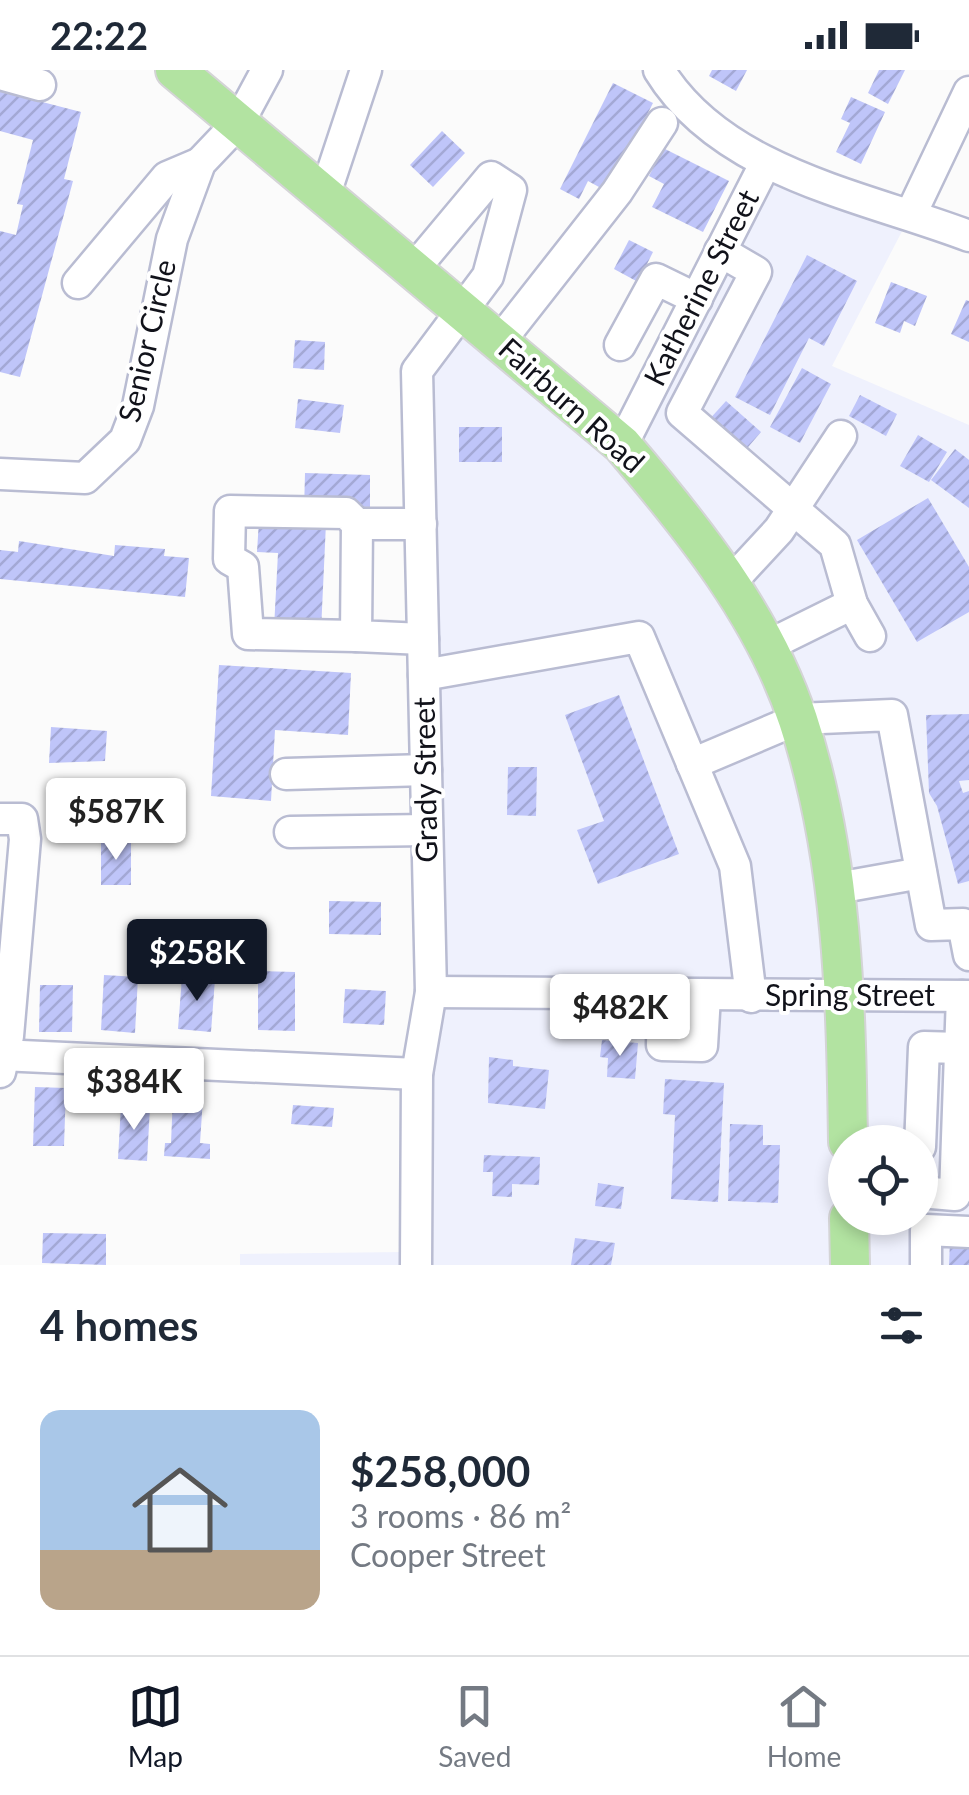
<!DOCTYPE html>
<html lang="en">
<head>
<meta charset="utf-8">
<style>
  body { margin:0; font-family:Lato,sans-serif; background:#f2f2f3; color:#1f2937; height:100vh; display:flex; flex-direction:column; font-size:38px; white-space:nowrap }
  * { box-sizing:border-box; margin:0 }
  p { font-size:32px; color:#747a83 }
  .icon { flex:none; width:55px; height:55px; fill:none; stroke:currentColor; stroke-width:2; stroke-linecap:round; stroke-linejoin:round }
  .map { position:relative; height:1195px; overflow:hidden }
  .sheet { display:flex; flex-direction:column; background:#fff; flex:1 }
  .sheet>* { flex:none }
  .controls { position:absolute; left:828px; top:1055px; display:grid; gap:20px }
  .controls a { display:grid; place-items:center; width:110px; height:110px; border-radius:50%; background:#fff; box-shadow:0 5px 15px #0003; font-size:50px }
  .price { position:absolute; translate:-50% -85px; padding:0 22px; border-radius:10px; background:#fff; color:#222; font-size:32px; line-height:65px; filter:drop-shadow(0 2px 5px #0008) }
  .price::after { content:''; position:absolute; left:50%; top:60px; width:30px; height:22px; margin-left:-15px; background:inherit; clip-path:polygon(0 0,100% 0,50% 100%) }
  .price.current { background:#111827; color:#fff }
  ul { padding:0; list-style:none }
  li { display:flex; align-items:center; gap:30px; height:250px; padding:0 40px }
  li span { display:grid; place-items:center; flex:none; width:280px; height:200px; border-radius:20px; color:#555 }
  li>.icon { margin-inline-start:auto }
  span .icon { width:120px; height:120px; fill:#fffc; stroke-width:1 }
  li b { font-size:42px }
  h2 { display:flex; justify-content:space-between; align-items:center; height:120px; padding:0 40px; font-size:42px }
  .status { display:flex; justify-content:space-between; align-items:center; height:70px; padding:0 50px; background:#fff; direction:ltr }
  .status svg { height:28px; fill:currentColor }
  .tabs { display:flex; justify-content:space-around; align-items:center; height:140px; border-top:2px solid #e0e1e3; background:#fff; font-size:28px; color:#747a83 }
  .tabs a { display:grid; justify-items:center; gap:5px }
  .tabs .current { color:#111827 }
  .map>svg:first-child { display:block }
  .built { fill:#eff1fd; fill-rule:evenodd }
  .building { fill:url(#building-hatch) }
  .lines { fill:none; stroke-linecap:round; stroke-linejoin:round }
  .minor-casing { stroke:#b9bcd2; stroke-width:35 }
  .major-casing { stroke:#d4d4d6; stroke-width:42 }
  .minor { stroke:#fff; stroke-width:30 }
  .major { stroke:#b2e3a1; stroke-width:38 }
  .labels { text-anchor:middle; stroke-width:8; stroke-linejoin:round; paint-order:stroke }
  .street-label { font-size:30px; fill:#11121a; stroke:#fff }
</style>
</head>
<body>
<div class="status"><b>22:22</b><svg viewBox="0 0 49 12"><path d="M0 12V9h3v3zM5 12V6h3v6zM10 12V3h3v9zM15 12V0h3v12zM26 1h20v11H26zM47 4h2v5h-2z"/></svg></div>
<div class="map">
<svg width="969" height="1195" viewBox="0 0 969 1195">
  <defs>
    <pattern id="building-hatch" width="6" height="6" patternUnits="userSpaceOnUse" patternTransform="scale(2.5)"><rect width="6" height="6" fill="#bfc5f9"/><path d="M-1 1l2-2M0 6l6-6M5 7l2-2" fill="none" stroke="#a3a8d5"/></pattern>
  </defs>
  <rect width="100%" height="100%" fill="#fbfbfb"/>
  <path class="built" d="M765,94l146,50 -79,152 137,59v840h-729v-11l163,-2 14,-178v-703l46,-62 159,136zM845,1072h75v76h-75z"/>
  <g class="building">
    <polygon points="712,0 747,0 736,21 709,6"/>
    <polygon points="879,0 905,0 888,34 868,23"/>
    <polygon points="613,13 653,33 608,122 588,111 579,129 560,119"/>
    <polygon points="0,21 81,42 64,109 73,111 20,307 0,302 0,161 16,165 23,135 17,134 33,70 0,61"/>
    <polygon points="851,27 885,42 861,94 836,82 850,53 841,49"/>
    <polygon points="442,61 465,83 433,117 410,95"/>
    <polygon points="663,78 729,111 703,162 652,137 664,114 649,106"/>
    <polygon points="629,170 653,182 638,212 614,199"/>
    <polygon points="807,185 857,211 824,276 809,268 770,345 735,327"/>
    <polygon points="891,212 927,226 915,256 904,251 900,263 875,253"/>
    <polygon points="966,230 969,231 969,272 951,264"/>
    <polygon points="295,270 325,272 324,300 293,298"/>
    <polygon points="802,298 831,314 800,373 770,357"/>
    <polygon points="860,325 897,344 886,366 849,346"/>
    <polygon points="298,329 344,335 340,363 295,358"/>
    <polygon points="726,331 761,362 743,383 707,352"/>
    <rect x="459" y="357" width="43" height="35"/>
    <polygon points="918,365 947,382 929,412 900,396"/>
    <polygon points="955,379 969,390 969,438 931,410"/>
    <polygon points="305,403 370,405 370,437 328,436 304,442"/>
    <polygon points="928,428 969,497 969,542 917,572 857,470"/>
    <polygon points="259,450 326,453 321,561 274,558 278,483 257,482"/>
    <polygon points="19,471 114,486 115,475 165,479 164,486 189,488 185,527 0,509 0,480 18,482"/>
    <polygon points="219,595 351,603 348,665 275,660 271,731 211,726"/>
    <polygon points="619,625 679,784 598,814 577,760 604,751 565,645"/>
    <polygon points="969,644 969,710 959,711 963,723 969,721 969,811 958,814 937,736 929,723 926,645"/>
    <polygon points="51,657 107,661 105,691 49,693"/>
    <polygon points="508,697 537,697 536,746 507,745"/>
    <polygon points="101,770 131,771 131,815 101,815"/>
    <polygon points="329,831 381,832 381,865 329,864"/>
    <polygon points="258,901 295,902 295,961 258,960"/>
    <polygon points="104,905 138,907 135,963 101,960"/>
    <polygon points="182,907 215,909 211,962 178,959"/>
    <polygon points="40,915 73,915 72,962 39,962"/>
    <polygon points="345,919 386,921 384,955 343,953"/>
    <polygon points="602,970 638,973 635,1009 607,1007 608,988 600,987"/>
    <polygon points="489,987 513,990 513,996 549,1000 545,1039 488,1033"/>
    <polygon points="665,1009 724,1013 718,1132 671,1129 675,1045 663,1044"/>
    <polygon points="35,1017 66,1018 64,1076 33,1076"/>
    <polygon points="173,1026 203,1028 200,1073 210,1074 210,1089 164,1086 165,1073 171,1073"/>
    <polygon points="121,1035 150,1037 147,1091 118,1089"/>
    <polygon points="293,1035 334,1038 332,1057 291,1054"/>
    <polygon points="730,1054 763,1055 763,1075 780,1075 778,1133 728,1131"/>
    <polygon points="484,1085 540,1087 539,1115 512,1114 512,1127 492,1126 493,1102 483,1102"/>
    <polygon points="598,1113 624,1117 621,1139 595,1136"/>
    <polygon points="43,1163 106,1164 106,1195 42,1193"/>
    <polygon points="575,1168 615,1173 611,1195 571,1195"/>
    <polygon points="950,1171 969,1172 969,1195 949,1195"/>
  </g>
  <g class="lines">
    <defs>
      <g id="minor">
        <path d="M659,0c63,103 205,126 310,166"/>
        <polyline points="0,4 40,15"/>
        <polyline points="325,124 366,0"/>
        <polyline points="911,144 969,22"/>
        <polyline points="720,181 756,202 682,343 835,475 852,534 870,566"/>
        <polyline points="414,199 491,107 511,120 488,206 417,301 431,922 417,1004 416,1195"/>
        <polyline points="78,213 167,107 200,93"/>
        <polyline points="500,271 617,122 662,53"/>
        <polyline points="620,275 656,209 697,229"/>
        <polyline points="622,375 765,94"/>
        <polyline points="0,404 85,408 125,370 138,336 172,169 200,93 239,52 267,0"/>
        <polyline points="421,454 357,454 356,566 423,569"/>
        <polyline points="730,513 779,460 841,366"/>
        <polyline points="356,566 248,564 243,497 229,489 230,441 346,443 357,454"/>
        <polyline points="765,577 852,534"/>
        <polyline points="424,605 639,567 735,796 751,927"/>
        <polyline points="692,694 798,649 892,645 931,855 963,854 969,885"/>
        <polyline points="286,704 426,700"/>
        <polyline points="0,749 22,749 25,769 8,966 0,1002"/>
        <polyline points="290,762 427,760"/>
        <polyline points="837,818 921,803"/>
        <polyline points="431,922 969,926"/>
        <polyline points="663,925 662,975 702,976 705,926"/>
        <polyline points="0,985 417,1004"/>
        <polyline points="920,1077 924,977 960,978"/>
        <polyline points="920,1122 955,1125 962,926"/>
        <polyline points="926,1195 926,1160 969,1162"/>
      </g>
      <g id="major">
        <path d="M175,0l447,375c70,82 142,171 176,275 45,137 48,280 50,422"/>
        <polyline points="849,1148 850,1195"/>
      </g>
    </defs>
    <use href="#minor" class="minor-casing"/>
    <use href="#major" class="major-casing"/>
    <use href="#minor" class="minor"/>
    <use href="#major" class="major"/>
  </g>
  <g class="labels">
    <g class="street-label">
      <text transform="translate(702 218) rotate(-63)" y="10">Katherine Street</text>
      <text transform="translate(148 271) rotate(-77)" y="10">Senior Circle</text>
      <text transform="translate(571 336) rotate(42)" y="10">Fairburn Road</text>
      <text transform="translate(426 710) rotate(-91)" y="10">Grady Street</text>
      <text x="850" y="936">Spring Street</text>
    </g>
  </g>
</svg>
<div class="controls">
<a><svg class="icon" aria-label="locate" viewBox="0 0 24 24"><circle cx="12" cy="12" r="6"/><path d="M12 2v4M12 18v4M2 12h4M18 12h4"/></svg></a>
</div>
<b class="price" style="left:116px;top:793px">$587K</b>
<b class="price current" style="left:197px;top:934px">$258K</b>
<b class="price" style="left:620px;top:989px">$482K</b>
<b class="price" style="left:134px;top:1063px">$384K</b>
</div>
<section class="sheet">
<h2>4 homes<svg class="icon" aria-label="filters" viewBox="0 0 24 24"><path d="M4 7h16M4 17h16"/><circle cx="9" cy="7" r="2"/><circle cx="15" cy="17" r="2"/></svg></h2>
<ul>
<li><span style="background:linear-gradient(#a9c7e8 70%,#b9a48a 0)"><svg class="icon" aria-label="home" viewBox="0 0 24 24"><path d="M3 11l9-7 9 7M6 9v11h12V9"/></svg></span><div><b>$258,000</b><p>3 rooms · 86 m²</p><p>Cooper Street</p></div></li>
</ul>
</section>
<nav class="tabs">
<a class="current"><svg class="icon" aria-label="map" viewBox="0 0 24 24"><path d="M3 6l6-2 6 2 6-2v14l-6 2-6-2-6 2zM9 4v14M15 6v14"/></svg>Map</a>
<a><svg class="icon" aria-label="saved" viewBox="0 0 24 24"><path d="M7 4h10v16l-5-4-5 4z"/></svg>Saved</a>
<a><svg class="icon" aria-label="home" viewBox="0 0 24 24"><path d="M3 11l9-7 9 7M6 9v11h12V9"/></svg>Home</a>
</nav>
</body>
</html>
